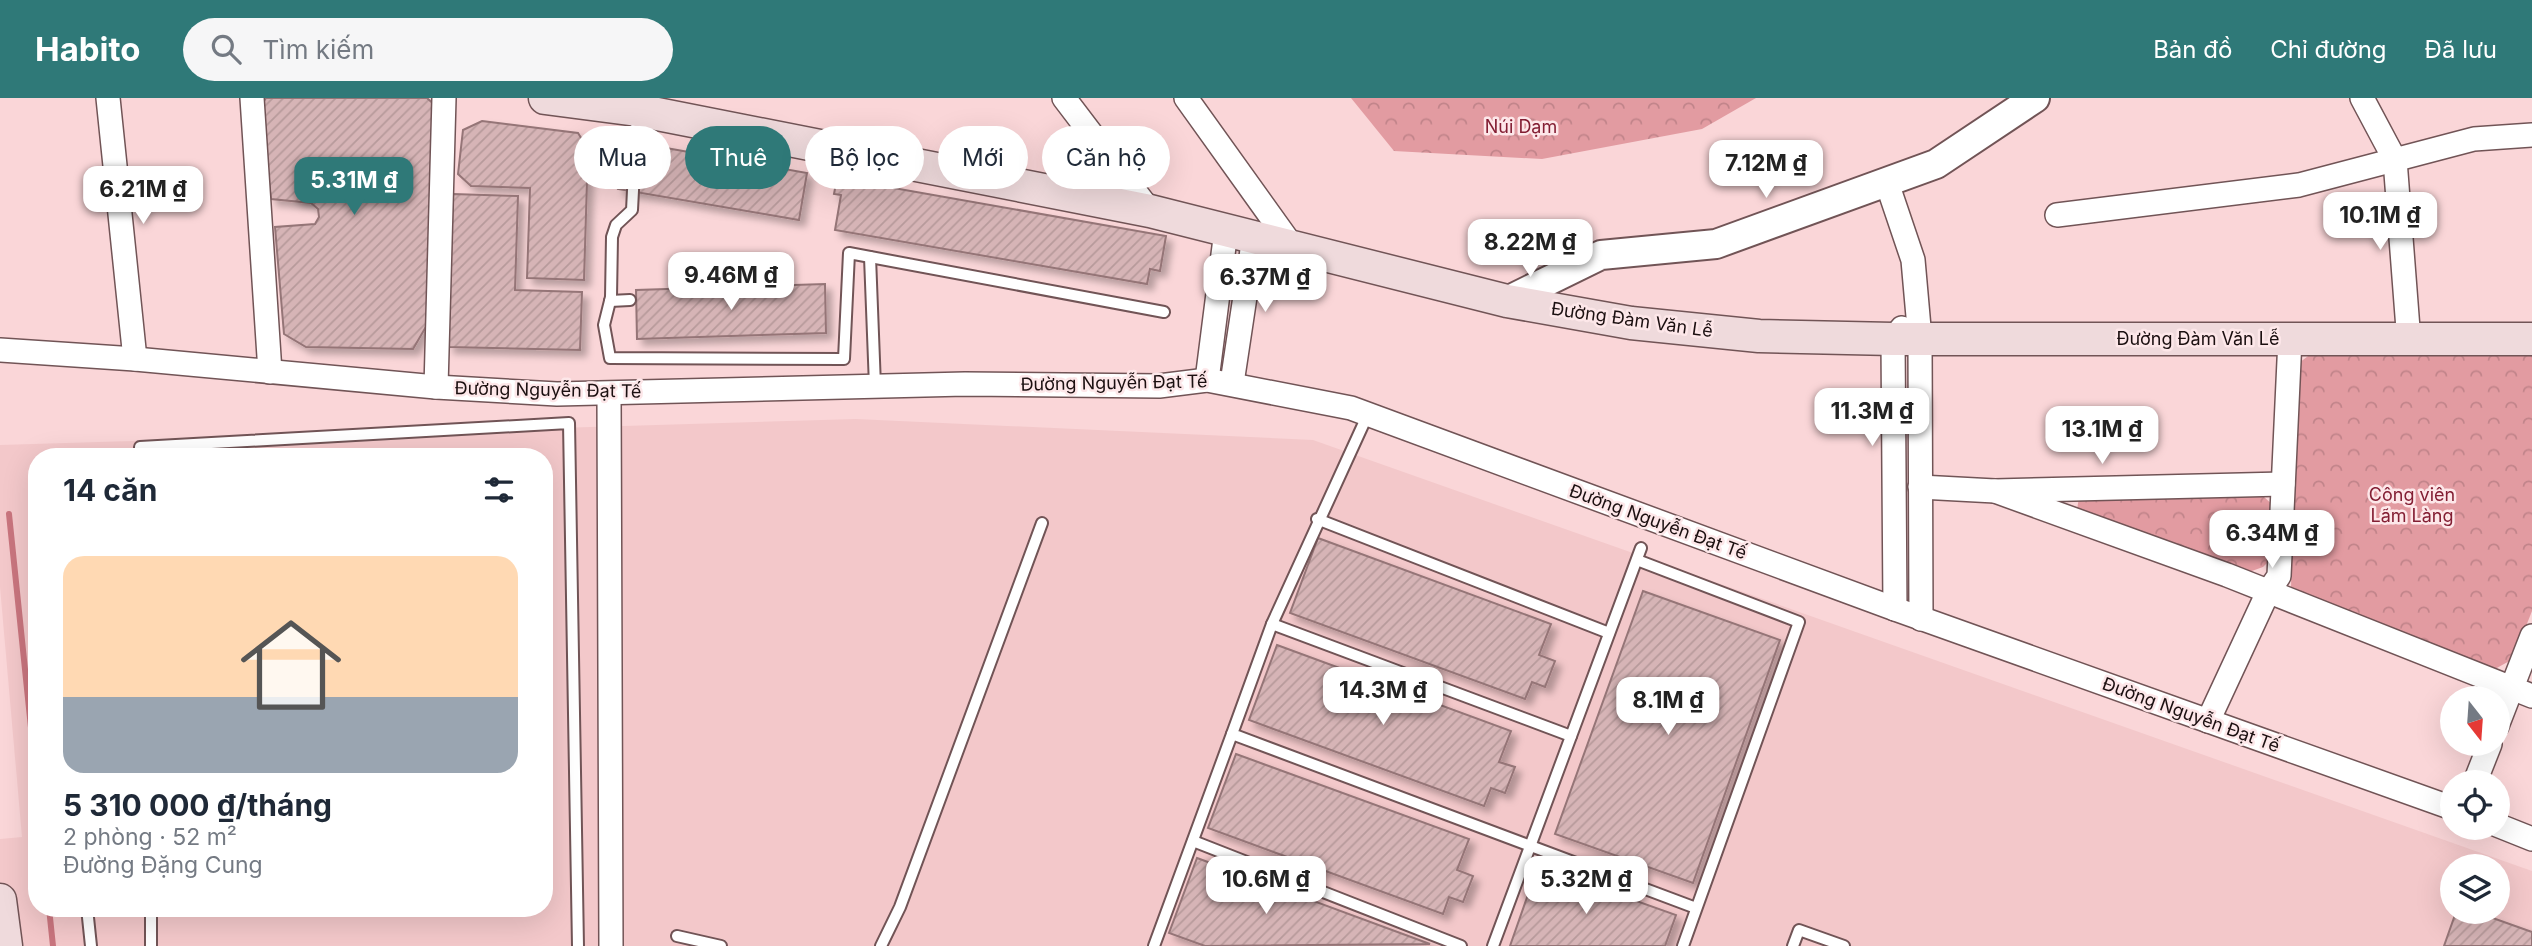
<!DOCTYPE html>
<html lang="vi">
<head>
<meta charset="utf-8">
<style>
  body { margin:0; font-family:Inter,sans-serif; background:#f6f6f7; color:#1f2937; height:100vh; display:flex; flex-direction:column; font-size:26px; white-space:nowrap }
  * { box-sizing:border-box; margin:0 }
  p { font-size:23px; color:#747a83 }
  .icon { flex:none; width:38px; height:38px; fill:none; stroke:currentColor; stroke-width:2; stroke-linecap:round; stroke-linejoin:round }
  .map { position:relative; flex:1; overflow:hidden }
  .sheet { position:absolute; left:28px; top:350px; width:525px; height:469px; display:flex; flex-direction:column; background:#fff; border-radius:28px; box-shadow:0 7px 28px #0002 }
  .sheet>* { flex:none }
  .hud { position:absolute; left:574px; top:28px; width:665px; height:63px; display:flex; gap:14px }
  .needle { width:46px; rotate:163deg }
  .controls { position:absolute; left:2440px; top:588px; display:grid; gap:14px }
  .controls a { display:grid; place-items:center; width:70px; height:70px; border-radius:50%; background:#fff; box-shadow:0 7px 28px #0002; font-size:35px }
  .price { position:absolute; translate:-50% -60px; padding:0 16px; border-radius:14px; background:#fff; color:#222; font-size:23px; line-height:46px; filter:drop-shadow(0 2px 4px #0008) }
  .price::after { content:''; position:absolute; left:50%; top:42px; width:21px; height:16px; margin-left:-10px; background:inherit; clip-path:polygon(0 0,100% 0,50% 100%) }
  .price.on { background:#2f7978; color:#fff }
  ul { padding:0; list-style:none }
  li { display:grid; align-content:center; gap:14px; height:371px; padding:0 35px }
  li+li { border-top:2px solid #e0e1e3 }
  li span { display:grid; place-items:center; height:217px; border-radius:21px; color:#555 }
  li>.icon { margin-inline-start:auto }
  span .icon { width:126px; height:126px; fill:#fffc; stroke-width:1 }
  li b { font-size:30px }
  h2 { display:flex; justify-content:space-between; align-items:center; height:84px; padding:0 35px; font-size:30px }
  .chip { padding:0 24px; border-radius:32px; background:#fff; box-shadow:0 7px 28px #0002; font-size:24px; line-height:63px }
  .chip.on { background:#2f7978; color:#fff }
  header { display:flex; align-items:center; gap:42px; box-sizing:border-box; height:98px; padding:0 35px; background:#2f7978; color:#fff }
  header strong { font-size:33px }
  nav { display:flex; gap:38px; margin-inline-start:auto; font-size:24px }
  .search { width:490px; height:63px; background:#f6f6f7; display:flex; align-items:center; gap:18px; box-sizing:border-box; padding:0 24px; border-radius:38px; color:#747a83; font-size:26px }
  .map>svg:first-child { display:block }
  .built { fill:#f3c8ca; fill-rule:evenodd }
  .forest { fill:url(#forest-crowns) }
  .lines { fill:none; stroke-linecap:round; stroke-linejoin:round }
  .stream { stroke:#c9757e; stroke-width:6 }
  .building { fill:url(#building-hatch); stroke:#957577; stroke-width:2; filter:url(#shadow) }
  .service-casing { stroke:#715456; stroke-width:14 }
  .minor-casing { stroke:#715456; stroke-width:26 }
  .tertiary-casing { stroke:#715456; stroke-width:32 }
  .secondary-casing { stroke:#715456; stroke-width:35 }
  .service { stroke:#fff; stroke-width:10 }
  .minor { stroke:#fff; stroke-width:23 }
  .tertiary { stroke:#fff; stroke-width:28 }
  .secondary { stroke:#efdadc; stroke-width:32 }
  .labels { text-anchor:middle; stroke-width:5; stroke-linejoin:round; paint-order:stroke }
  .park-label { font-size:18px; fill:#831e33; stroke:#fde7e9 }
  .street-label { font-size:18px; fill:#1b0f10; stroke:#fde7e9 }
</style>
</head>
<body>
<header>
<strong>Habito</strong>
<div class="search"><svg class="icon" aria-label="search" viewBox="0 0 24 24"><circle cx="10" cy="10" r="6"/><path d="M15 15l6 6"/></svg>Tìm kiếm</div>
<nav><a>Bản đồ</a><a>Chỉ đường</a><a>Đã lưu</a></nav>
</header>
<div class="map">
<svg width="2532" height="848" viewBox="0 0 2532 848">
  <defs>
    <pattern id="forest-crowns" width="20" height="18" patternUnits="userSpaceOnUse" patternTransform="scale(1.75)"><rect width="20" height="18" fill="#e29ba1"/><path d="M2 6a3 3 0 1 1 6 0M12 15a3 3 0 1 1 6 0" fill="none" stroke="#c1848a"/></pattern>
    <pattern id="building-hatch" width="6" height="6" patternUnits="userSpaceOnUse" patternTransform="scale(1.75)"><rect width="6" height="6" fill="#d6b4b6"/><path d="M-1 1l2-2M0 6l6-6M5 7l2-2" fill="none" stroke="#b79a9b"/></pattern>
    <filter id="shadow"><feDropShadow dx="6" dy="6" stdDeviation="3.5" flood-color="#0004"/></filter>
  </defs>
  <rect width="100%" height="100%" fill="#fad6d8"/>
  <path class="built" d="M856,321l457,21 1219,431v75h-2532v-107l22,-2 -22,-250v-142zM37,359h507v451h-507zM2452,768h45v46h-45z"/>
  <g class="forest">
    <polygon points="1351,0 1756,0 1702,31 1542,61 1394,53"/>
    <polygon points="2312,255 2532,258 2532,513 2513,561 2495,571 2484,568 2291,494 2294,279 2299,265"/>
    <polygon points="2246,398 2264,399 2274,408 2269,463 2263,469 2249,474 2077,411 2079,400"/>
  </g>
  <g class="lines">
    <g class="stream">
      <polyline points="9,416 37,688"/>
      <polyline points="49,810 53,848"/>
    </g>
  </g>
  <g class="building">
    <polygon points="266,0 427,0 437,9 427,227 413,251 306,249 284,236 275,129 315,126 319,119 318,111 311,105 271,101 260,9"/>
    <polygon points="482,23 578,35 588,51 584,182 527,180 530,90 471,88 458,76 463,32"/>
    <polygon points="627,43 807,75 799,122 618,91"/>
    <polygon points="837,80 1166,138 1160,173 1150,171 1147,186 835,132 841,97 834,96"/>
    <polygon points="453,96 518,98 515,192 582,194 580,252 448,249"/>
    <polygon points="825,186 826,235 637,241 636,192"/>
    <polygon points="1318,440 1551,526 1539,557 1555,563 1545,589 1532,584 1525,601 1290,515"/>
    <polygon points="1643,493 1780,542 1693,785 1555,736"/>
    <polygon points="1277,547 1511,633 1499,664 1515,669 1505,695 1491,690 1484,708 1249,622"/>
    <polygon points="1236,656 1469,741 1457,772 1473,778 1463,804 1449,799 1443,816 1208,730"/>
    <polygon points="1197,760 1430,846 1205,848 1169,835"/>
    <polygon points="1538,768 1676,817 1665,848 1510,848"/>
    <polygon points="2456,814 2476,814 2532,834 2532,848 2444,848"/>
  </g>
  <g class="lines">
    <defs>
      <g id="service">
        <polyline points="637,14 632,112 616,127 612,139 611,199 604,227 610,260 844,261 849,155 1164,214"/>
        <polyline points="870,159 875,288"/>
        <polyline points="610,203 630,202"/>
        <polyline points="1368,316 1272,526 1232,636 1696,810"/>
        <polyline points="140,359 140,349 569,325 578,848"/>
        <polyline points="1317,421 1609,535"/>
        <polyline points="1637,462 1799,524 1683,848"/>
        <polyline points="1272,526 1571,638"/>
        <polyline points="1193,743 1461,848"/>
        <polyline points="87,810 91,848"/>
        <polyline points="151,810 151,848"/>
        <polyline points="677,838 721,848"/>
        <polyline points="881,848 900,809 1042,425"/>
        <polyline points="1154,848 1232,636"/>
        <polyline points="1493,848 1641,450"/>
        <polyline points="1793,848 1799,832 1844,848"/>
      </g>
      <g id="minor">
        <polyline points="108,0 135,261"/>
        <polyline points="252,0 270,274"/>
        <polyline points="1064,0 1150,113"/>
        <polyline points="1186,0 1292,148"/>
        <polyline points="2362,0 2395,62 2409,244"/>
        <polyline points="1887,85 1913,162 1920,241 1921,521"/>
        <polyline points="2057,117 2299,87 2474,41 2532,37"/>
        <polyline points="0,252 135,261 436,289 557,296 965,286 1159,288 1207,282 1351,310 1895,511 2452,710"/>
        <polyline points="1207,282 1226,133"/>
        <polyline points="1232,285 1254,139"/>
        <polyline points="436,289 444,0"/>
        <polyline points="609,296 611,848"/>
        <polyline points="1920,389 1995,393 2283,386"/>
        <polyline points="1995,393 2227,477 2532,598"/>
        <polyline points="1895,511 1893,241 1902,230"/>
        <polyline points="2208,623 2268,494 2279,478 2290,241"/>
        <polyline points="2497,628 2532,538"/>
        <polyline points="2475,684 2490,646"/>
        <polyline points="2497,727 2532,741"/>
      </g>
      <polyline id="tertiary" points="1507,203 1601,157 1716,146 1936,66 2035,0"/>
      <g id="secondary">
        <polyline points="545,0 637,12 1150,113 1507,203 1631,225 1759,238 1893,241 2532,241"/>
        <polyline points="0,802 6,848"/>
      </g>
    </defs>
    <use href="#service" class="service-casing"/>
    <use href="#minor" class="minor-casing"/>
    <use href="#tertiary" class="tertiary-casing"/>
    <use href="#secondary" class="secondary-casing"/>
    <use href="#service" class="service"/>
    <use href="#minor" class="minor"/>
    <use href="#tertiary" class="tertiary"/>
    <use href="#secondary" class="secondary"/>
  </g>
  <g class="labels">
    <g class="park-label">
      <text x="1521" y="35">Núi Dạm</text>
      <text x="2412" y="403">Công viên<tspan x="2412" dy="21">Lãm Làng</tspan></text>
    </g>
    <g class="street-label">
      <text transform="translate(1632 222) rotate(8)" y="6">Đường Đàm Văn Lễ</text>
      <text x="2198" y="247">Đường Đàm Văn Lễ</text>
      <text transform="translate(1114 285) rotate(-1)" y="6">Đường Nguyễn Đạt Tế</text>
      <text transform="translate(548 292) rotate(1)" y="6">Đường Nguyễn Đạt Tế</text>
      <text transform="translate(1658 424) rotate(20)" y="6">Đường Nguyễn Đạt Tế</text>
      <text transform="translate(2191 617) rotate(20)" y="6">Đường Nguyễn Đạt Tế</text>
    </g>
  </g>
</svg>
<div class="controls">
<a><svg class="needle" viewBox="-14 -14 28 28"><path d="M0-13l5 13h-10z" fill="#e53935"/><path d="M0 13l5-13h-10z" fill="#747a83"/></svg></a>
<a><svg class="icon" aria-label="locate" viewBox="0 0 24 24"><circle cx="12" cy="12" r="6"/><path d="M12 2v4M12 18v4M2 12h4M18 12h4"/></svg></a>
<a><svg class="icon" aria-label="layers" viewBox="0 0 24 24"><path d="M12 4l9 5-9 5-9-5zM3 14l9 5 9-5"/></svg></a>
</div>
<b class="price" style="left:1766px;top:102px">7.12M ₫</b>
<b class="price on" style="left:354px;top:119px">5.31M ₫</b>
<b class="price" style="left:143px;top:128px">6.21M ₫</b>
<b class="price" style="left:2380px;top:154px">10.1M ₫</b>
<b class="price" style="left:1530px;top:181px">8.22M ₫</b>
<b class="price" style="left:731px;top:214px">9.46M ₫</b>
<b class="price" style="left:1265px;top:216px">6.37M ₫</b>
<b class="price" style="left:1872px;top:350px">11.3M ₫</b>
<b class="price" style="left:2102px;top:368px">13.1M ₫</b>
<b class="price" style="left:2272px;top:472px">6.34M ₫</b>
<b class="price" style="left:1383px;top:629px">14.3M ₫</b>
<b class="price" style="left:1668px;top:639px">8.1M ₫</b>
<b class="price" style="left:1266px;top:818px">10.6M ₫</b>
<b class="price" style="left:1586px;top:818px">5.32M ₫</b>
<div class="hud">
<a class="chip">Mua</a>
<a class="chip on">Thuê</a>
<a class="chip">Bộ lọc</a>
<a class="chip">Mới</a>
<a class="chip">Căn hộ</a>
</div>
<section class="sheet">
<h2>14 căn<svg class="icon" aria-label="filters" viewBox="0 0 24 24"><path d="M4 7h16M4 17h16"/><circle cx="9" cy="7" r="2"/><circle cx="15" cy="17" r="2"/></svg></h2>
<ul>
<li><span style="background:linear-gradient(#ffd9b3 65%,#9aa5b1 0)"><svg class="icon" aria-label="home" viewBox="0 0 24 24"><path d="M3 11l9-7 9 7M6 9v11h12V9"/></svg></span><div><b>5 310 000 ₫/tháng</b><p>2 phòng · 52 m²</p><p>Đường Đặng Cung</p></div></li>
</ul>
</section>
</div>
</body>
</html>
